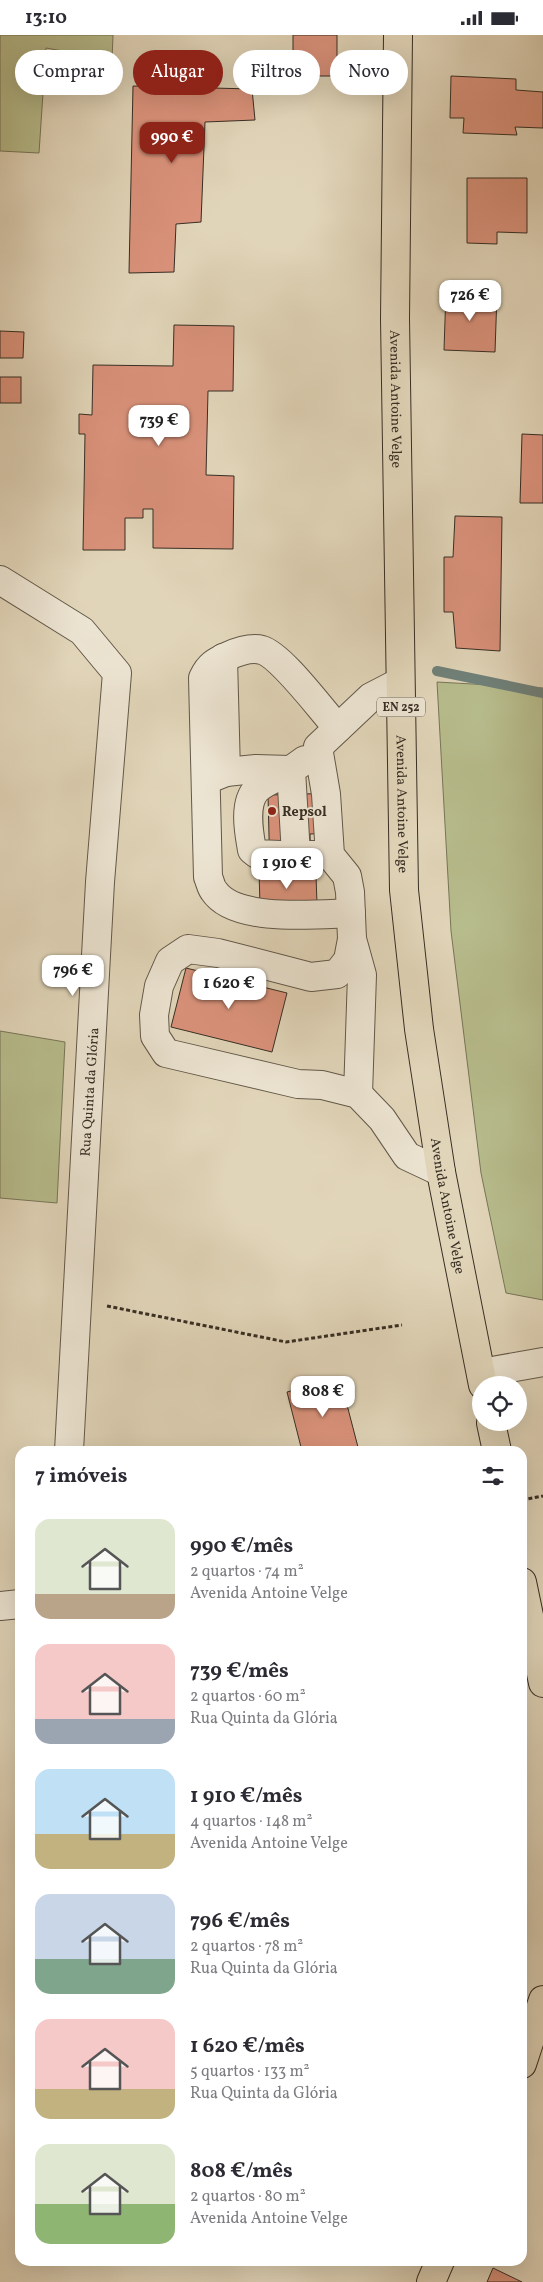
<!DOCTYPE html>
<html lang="pt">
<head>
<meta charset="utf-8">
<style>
  body { margin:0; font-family:Vollkorn,serif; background:#f7f7f7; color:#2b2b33; height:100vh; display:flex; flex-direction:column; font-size:19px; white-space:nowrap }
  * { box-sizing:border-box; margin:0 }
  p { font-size:16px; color:#7c7c81 }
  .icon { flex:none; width:28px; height:28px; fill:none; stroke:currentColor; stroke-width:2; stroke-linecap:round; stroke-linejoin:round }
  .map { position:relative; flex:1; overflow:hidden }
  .sheet { position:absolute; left:15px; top:1411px; width:512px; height:820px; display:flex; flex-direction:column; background:#fff; border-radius:15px; box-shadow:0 5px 20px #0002 }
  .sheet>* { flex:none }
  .guide { position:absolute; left:15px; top:15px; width:514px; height:45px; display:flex; gap:10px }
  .buttons { position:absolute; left:472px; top:1341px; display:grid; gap:10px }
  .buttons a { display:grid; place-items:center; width:55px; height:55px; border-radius:50%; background:#fff; box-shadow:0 5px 20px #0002; font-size:25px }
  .price { position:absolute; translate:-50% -42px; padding:0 11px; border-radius:10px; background:#fff; color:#222; font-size:16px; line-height:32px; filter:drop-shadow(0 1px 2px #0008) }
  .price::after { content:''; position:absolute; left:50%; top:30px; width:15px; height:11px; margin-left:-8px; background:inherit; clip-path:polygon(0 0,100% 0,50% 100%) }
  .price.on { background:#8f2418; color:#fff }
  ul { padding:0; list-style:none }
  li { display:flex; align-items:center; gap:15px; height:125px; padding:0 20px }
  li span { display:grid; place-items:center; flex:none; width:140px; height:100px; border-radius:15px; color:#555 }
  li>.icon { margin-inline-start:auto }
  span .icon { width:60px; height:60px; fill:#fffc; stroke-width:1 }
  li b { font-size:21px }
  h2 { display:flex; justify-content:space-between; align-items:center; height:60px; padding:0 20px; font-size:21px }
  .pill { padding:0 18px; border-radius:22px; background:#fff; box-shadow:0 5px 20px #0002; font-size:18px; line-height:45px }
  .pill.on { background:#8f2418; color:#fff }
  .status { display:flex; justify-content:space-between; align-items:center; height:35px; padding:0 25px; background:#fff; direction:ltr }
  .status svg { height:14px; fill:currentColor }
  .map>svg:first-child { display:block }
  .green { fill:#b7bc8c; stroke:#777558 }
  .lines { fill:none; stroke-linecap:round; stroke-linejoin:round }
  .stream { stroke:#6f817a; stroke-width:10 }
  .building { fill:#da927b; stroke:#372e24 }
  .minor-casing { stroke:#625849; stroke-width:30 }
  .major-casing { stroke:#372e24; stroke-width:30 }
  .path { stroke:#372e24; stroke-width:3; stroke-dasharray:4 2.5; stroke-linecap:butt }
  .minor { stroke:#ece4d2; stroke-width:28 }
  .major { stroke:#e1d5b9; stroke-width:28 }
  .poi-dot { fill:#8f2418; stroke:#ece4d2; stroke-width:2 }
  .labels { text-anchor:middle; stroke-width:4; stroke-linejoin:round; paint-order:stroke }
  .shield { fill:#ece4d2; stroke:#6d6558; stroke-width:1 }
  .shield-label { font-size:12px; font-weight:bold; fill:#372e24 }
  .street-label { font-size:14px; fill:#372e24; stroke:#ece4d2 }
  .poi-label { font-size:14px; font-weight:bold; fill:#372e24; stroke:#ece4d2; text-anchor:start }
</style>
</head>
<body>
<div class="status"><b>13:10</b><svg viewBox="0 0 49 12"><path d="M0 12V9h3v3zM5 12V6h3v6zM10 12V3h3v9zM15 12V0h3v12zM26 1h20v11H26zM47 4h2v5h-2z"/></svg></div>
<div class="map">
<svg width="543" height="2247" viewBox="0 0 543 2247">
  <rect width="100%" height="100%" fill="#e1d5b9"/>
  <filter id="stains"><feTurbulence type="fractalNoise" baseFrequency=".004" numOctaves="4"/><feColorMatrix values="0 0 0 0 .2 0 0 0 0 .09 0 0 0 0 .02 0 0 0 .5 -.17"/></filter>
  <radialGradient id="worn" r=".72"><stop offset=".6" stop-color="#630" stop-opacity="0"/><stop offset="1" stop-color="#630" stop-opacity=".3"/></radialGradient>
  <g class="green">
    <polygon points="0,0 113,0 112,25 46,13 39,118 0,116"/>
    <polygon points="437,647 543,653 543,1265 506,1258 481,1138 451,896"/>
    <polygon points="0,996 65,1007 57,1168 0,1163"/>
  </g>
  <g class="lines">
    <polyline class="stream" points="437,636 543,658"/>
  </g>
  <g class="building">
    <rect x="293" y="0" width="44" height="41"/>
    <polygon points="451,41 516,44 516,55 543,57 543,93 515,92 517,100 463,98 464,83 450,83"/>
    <polygon points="133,51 252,54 255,85 205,87 201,187 176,189 174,237 129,238"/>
    <polygon points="467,143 527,143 527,198 497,197 497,209 467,208"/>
    <polygon points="446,256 497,259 495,317 444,315"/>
    <polygon points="174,290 234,291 233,356 208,356 206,440 234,441 233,514 153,513 153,474 143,474 143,483 125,483 125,515 83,515 85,399 79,399 79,379 92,380 93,330 173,331"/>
    <polygon points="0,296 24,297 23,323 0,323"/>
    <rect x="0" y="342" width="21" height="26"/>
    <polygon points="522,399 543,400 543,468 520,468"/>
    <polygon points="455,481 502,482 500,616 456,613 453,577 444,577 444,522 453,522"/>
    <polygon points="340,758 341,798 310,799 311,840 270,841 268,760"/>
    <polygon points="259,836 269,836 270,841 316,840 317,869 260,870"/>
    <polygon points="186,933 287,958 272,1017 171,992"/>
    <polygon points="340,1343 359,1416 302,1416 287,1357"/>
    <polygon points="493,2233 522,2247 487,2247"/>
  </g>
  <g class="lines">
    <defs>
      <g id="minor">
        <polyline points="0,545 82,596 117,638 100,847 69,1416"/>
        <path d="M338,693c-16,-17 -56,-72 -76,-78 -11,-3 -25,2 -34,6 -13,6 -19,9 -25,22l5,199c2,4 3,11 6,14 21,32 104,23 137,22"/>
        <polyline points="305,725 291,735 296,820 330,820"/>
        <polyline points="226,737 256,734 290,735"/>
        <polyline points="206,745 226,737 223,623"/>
        <path d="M280,820l-23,-1 -5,-4c-3,-17 -9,-47 5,-61 9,-8 24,-13 34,-19"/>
        <polyline points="352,904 348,925 337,939 311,942 218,918 188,914 170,926 159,951 154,980 155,1001 166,1018 298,1049 322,1050 358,1059 382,1084 407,1121 441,1137"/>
        <polyline points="358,1059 362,940 352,904 350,857 347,841 330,820 326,759 318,712 371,662 400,647"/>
        <polyline points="481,1338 543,1327"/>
        <polyline points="0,1571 20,1569"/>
      </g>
      <g id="major">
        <path id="s1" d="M398,0l-3,284 9,571 15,139 22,143 42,213"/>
        <polyline points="491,1388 497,1416"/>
        <polyline points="522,1547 543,1648"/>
        <polyline points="522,2029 543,1965"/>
        <polyline points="431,2247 440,2226"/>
      </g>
    </defs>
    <use href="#minor" class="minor-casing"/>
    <use href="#major" class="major-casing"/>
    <g class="path">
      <polyline points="107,1271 286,1307 402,1290"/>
      <polyline points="522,1465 543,1461"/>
    </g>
    <use href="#minor" class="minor"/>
    <use href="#major" class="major"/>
  </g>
  <circle class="poi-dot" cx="272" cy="776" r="5"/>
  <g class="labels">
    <rect class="shield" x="377" y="662.5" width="48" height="19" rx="4"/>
    <g class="shield-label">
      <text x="401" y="676">EN 252</text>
    </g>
    <g class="street-label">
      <text dy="5" stroke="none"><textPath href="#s1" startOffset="364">Avenida Antoine Velge</textPath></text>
      <text dy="5" stroke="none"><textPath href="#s1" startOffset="769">Avenida Antoine Velge</textPath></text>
      <text transform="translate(89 1057) rotate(-86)" y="5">Rua Quinta da Glória</text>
      <text dy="5" stroke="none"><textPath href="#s1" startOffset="1174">Avenida Antoine Velge</textPath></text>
    </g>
    <g class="poi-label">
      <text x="282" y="781">Repsol</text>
    </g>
  </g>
  <rect width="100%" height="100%" filter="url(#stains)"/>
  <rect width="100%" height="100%" fill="url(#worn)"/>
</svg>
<div class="buttons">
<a><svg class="icon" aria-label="locate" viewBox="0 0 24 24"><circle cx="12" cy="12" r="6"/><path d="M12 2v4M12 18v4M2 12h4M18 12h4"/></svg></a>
</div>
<b class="price on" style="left:172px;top:129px">990 €</b>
<b class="price" style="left:470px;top:287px">726 €</b>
<b class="price" style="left:159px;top:412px">739 €</b>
<b class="price" style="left:287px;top:855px">1 910 €</b>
<b class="price" style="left:73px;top:962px">796 €</b>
<b class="price" style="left:229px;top:975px">1 620 €</b>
<b class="price" style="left:323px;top:1383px">808 €</b>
<div class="guide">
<a class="pill">Comprar</a>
<a class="pill on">Alugar</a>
<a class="pill">Filtros</a>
<a class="pill">Novo</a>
</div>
<section class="sheet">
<h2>7 imóveis<svg class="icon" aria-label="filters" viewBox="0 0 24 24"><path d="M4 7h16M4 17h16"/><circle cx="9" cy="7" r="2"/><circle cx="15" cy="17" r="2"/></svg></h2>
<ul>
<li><span style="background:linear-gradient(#dfe7d0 75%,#b9a48a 0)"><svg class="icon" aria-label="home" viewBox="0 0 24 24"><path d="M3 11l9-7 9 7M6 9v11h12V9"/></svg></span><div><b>990 €/mês</b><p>2 quartos · 74 m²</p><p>Avenida Antoine Velge</p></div></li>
<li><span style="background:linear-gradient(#f6c9c9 75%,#9aa5b1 0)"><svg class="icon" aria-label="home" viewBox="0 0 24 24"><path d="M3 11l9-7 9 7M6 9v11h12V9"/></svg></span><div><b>739 €/mês</b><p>2 quartos · 60 m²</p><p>Rua Quinta da Glória</p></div></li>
<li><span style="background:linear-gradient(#bfe0f5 65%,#c2b280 0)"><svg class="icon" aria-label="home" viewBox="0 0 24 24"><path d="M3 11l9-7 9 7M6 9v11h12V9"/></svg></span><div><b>1 910 €/mês</b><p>4 quartos · 148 m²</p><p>Avenida Antoine Velge</p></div></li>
<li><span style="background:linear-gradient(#c9d6e8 65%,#7fa58c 0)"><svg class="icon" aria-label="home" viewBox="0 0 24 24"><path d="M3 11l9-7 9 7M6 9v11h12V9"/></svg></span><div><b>796 €/mês</b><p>2 quartos · 78 m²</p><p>Rua Quinta da Glória</p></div></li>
<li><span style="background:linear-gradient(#f6c9c9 70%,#c2b280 0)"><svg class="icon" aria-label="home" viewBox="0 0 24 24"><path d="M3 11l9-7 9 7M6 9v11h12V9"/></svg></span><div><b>1 620 €/mês</b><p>5 quartos · 133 m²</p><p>Rua Quinta da Glória</p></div></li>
<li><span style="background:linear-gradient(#dfe7d0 60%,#8fb573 0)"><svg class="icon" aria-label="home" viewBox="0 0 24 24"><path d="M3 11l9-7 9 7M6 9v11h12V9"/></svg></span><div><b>808 €/mês</b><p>2 quartos · 80 m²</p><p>Avenida Antoine Velge</p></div></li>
</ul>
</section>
</div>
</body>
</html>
